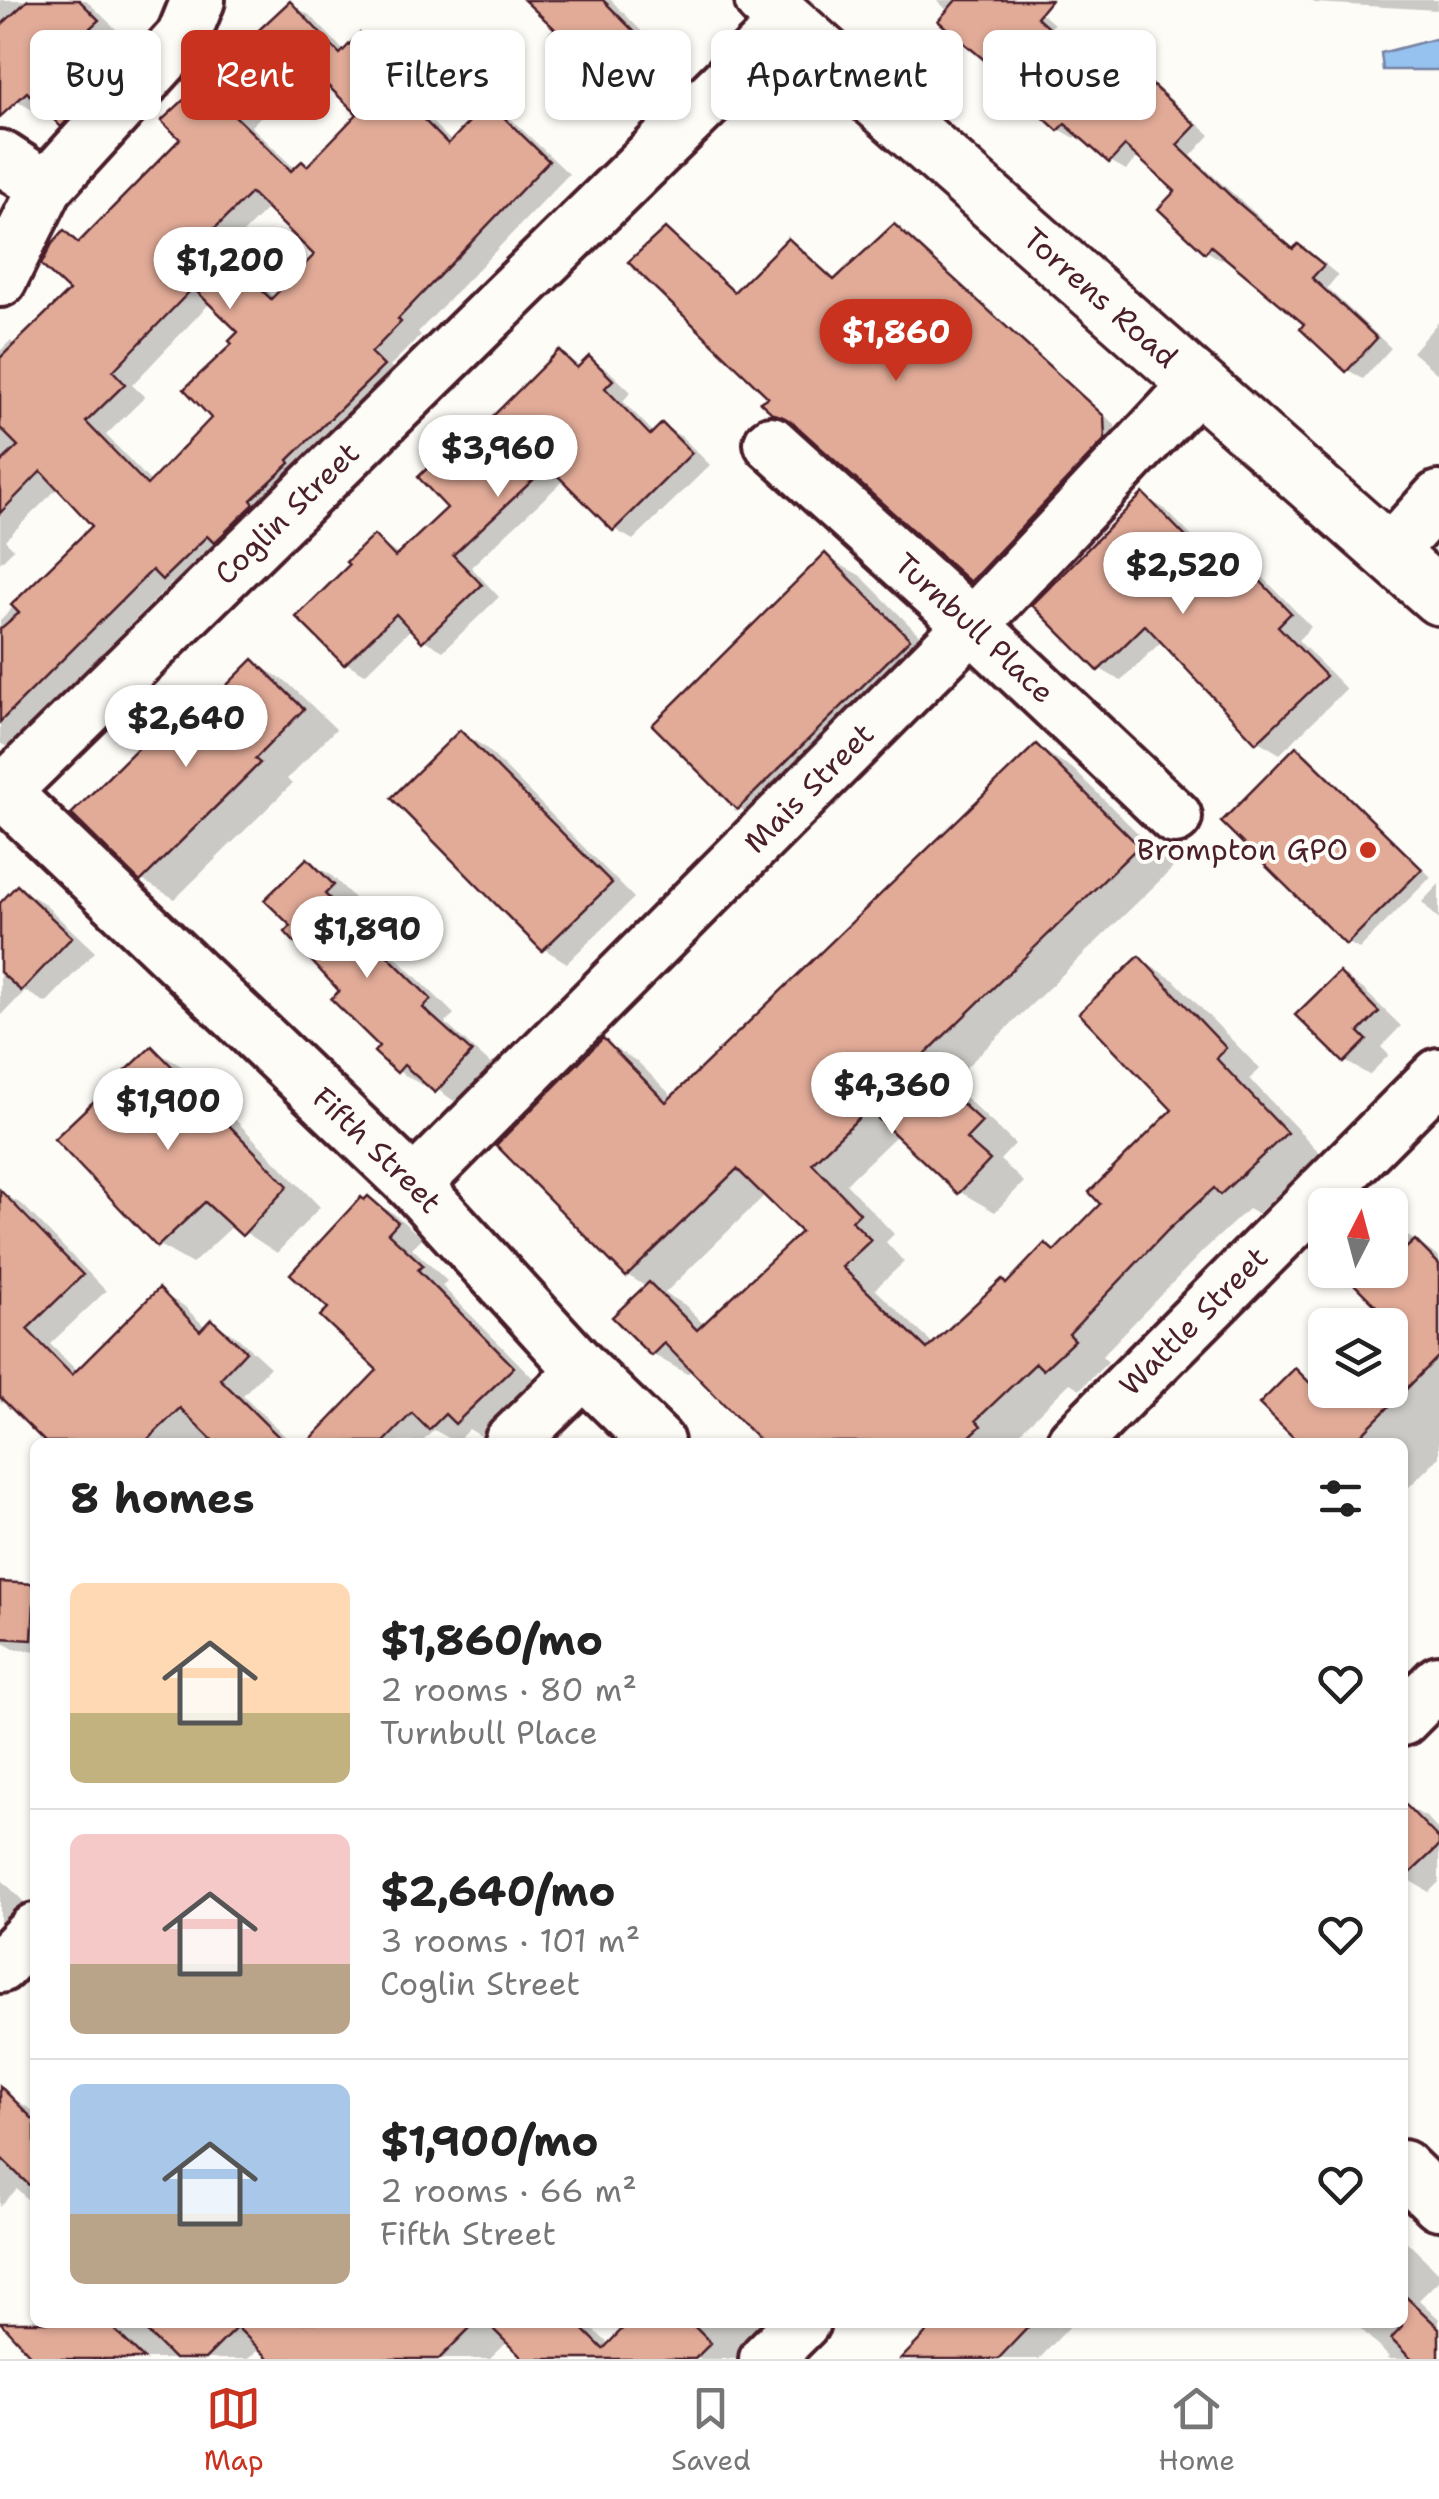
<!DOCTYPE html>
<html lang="en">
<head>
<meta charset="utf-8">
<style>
  body { margin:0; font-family:"Shantell Sans",sans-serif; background:#f6f6f6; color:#222; height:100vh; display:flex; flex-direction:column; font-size:38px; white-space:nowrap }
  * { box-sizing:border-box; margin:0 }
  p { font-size:32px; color:#767676 }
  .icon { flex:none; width:55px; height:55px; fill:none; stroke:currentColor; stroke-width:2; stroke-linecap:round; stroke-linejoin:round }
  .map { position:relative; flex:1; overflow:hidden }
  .side { position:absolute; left:30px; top:1438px; width:1378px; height:890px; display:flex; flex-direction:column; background:#fff; border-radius:15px; box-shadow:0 2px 8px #0004 }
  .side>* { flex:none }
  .guide { position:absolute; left:30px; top:30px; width:1380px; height:90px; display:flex; gap:20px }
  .needle { width:65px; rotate:6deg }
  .controls { position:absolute; left:1308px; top:1188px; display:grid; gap:20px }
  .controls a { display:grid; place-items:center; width:100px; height:100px; border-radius:15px; background:#fff; box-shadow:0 2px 8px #0004; font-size:50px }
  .price { position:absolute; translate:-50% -85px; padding:0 22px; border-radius:35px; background:#fff; color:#222; font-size:32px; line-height:65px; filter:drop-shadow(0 2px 5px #0008) }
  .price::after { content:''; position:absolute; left:50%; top:60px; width:30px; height:22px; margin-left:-15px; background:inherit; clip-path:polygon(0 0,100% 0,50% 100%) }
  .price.selected { background:#c8321e; color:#fff }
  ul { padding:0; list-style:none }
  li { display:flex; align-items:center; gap:30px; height:250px; padding:0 40px }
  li+li { border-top:2px solid #e0e0e0 }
  li span { display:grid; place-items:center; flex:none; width:280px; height:200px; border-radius:15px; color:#555 }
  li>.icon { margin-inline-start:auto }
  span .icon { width:120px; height:120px; fill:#fffc; stroke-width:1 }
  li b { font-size:42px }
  h2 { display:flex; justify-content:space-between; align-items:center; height:120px; padding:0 40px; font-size:42px }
  .tag { padding:0 35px; border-radius:15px; background:#fff; box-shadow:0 2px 8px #0004; font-size:35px; line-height:90px }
  .tag.selected { background:#c8321e; color:#fff }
  .tab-bar { display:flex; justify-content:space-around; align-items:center; height:140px; border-top:2px solid #e0e0e0; background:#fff; font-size:28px; color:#767676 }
  .tab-bar a { display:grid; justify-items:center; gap:5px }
  .tab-bar .selected { color:#c8321e }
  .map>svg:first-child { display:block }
  .water { fill:#95c2ef; stroke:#7781a1; stroke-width:2.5 }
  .shadow { fill:#0003; fill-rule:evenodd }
  .building { fill:#e2ab98; stroke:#4a1f2b; stroke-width:2.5; fill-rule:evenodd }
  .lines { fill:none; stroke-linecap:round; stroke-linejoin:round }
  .minor-casing { stroke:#4a1f2b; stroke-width:60 }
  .major-casing { stroke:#4a1f2b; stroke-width:62 }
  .minor { stroke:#fdfcf7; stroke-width:52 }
  .major { stroke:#fdfcf7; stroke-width:55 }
  .poi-dot { fill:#c8321e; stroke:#fdfcf7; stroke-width:4 }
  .labels { text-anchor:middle; stroke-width:8; stroke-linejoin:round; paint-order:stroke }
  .street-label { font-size:30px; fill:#4a1f2b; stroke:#fdfcf7 }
  .poi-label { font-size:30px; fill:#4a1f2b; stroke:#fdfcf7; text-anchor:end }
</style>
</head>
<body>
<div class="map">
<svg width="1439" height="2359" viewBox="0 0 1439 2359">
  <rect width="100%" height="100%" fill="#fdfcf7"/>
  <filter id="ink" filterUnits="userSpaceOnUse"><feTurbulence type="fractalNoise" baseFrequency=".01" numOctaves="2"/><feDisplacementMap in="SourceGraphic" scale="20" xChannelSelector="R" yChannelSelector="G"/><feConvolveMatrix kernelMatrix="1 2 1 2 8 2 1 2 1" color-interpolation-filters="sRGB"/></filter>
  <g filter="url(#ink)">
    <polygon class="water" points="1435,39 1439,46 1439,70 1383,70 1381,53"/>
    <g class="shadow">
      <polygon points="0,0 86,0 121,34 112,42 144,75 86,138 62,125 47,109 41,115 17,101 0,84"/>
      <polygon points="528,0 611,0 699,90 658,130 634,116 558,29"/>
      <polygon points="937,0 1026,0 1054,24 1051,28 1124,95 1140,77 1156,86 1210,135 1191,156 1296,250 1299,247 1314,256 1338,275 1327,288 1391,348 1363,379 1348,370 1308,324 1226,255 1222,260 1206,251 1178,191 1139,156 1126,170 1110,161 1079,133 1075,138 1059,129"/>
      <polygon points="1309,0 1438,0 1437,10 1315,3"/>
      <path d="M290,4l21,12 34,36 15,-15 21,12 27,26 -12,11 56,56 36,-37 21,12 60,57 -151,158 3,3 -31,31 14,13 -219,211 -13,-7 -165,164 -7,-4v-123l96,-94 -37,-39 -54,53 9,9 -14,14v-212l10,-10 7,4 55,-54 -7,-58 16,10 91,-66zM312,67l49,47 -52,53 -13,3 -45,-44zM269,207l49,48 -43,43 -49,-48zM211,302l31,30 -7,12 -20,74 -63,65 -46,-48 39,-38 -13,-12z"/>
      <polygon points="894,227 906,233 1115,425 1116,446 982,587 971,580 772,397 665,231 737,293 789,241 837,281"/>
      <polygon points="1439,321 1439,375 1412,352"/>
      <polygon points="560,353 581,367 589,359 608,370 631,392 623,401 655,434 663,426 682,437 710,465 633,540 614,529 565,479 471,567 499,597 443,651 424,640 412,628 365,674 346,663 353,565 374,538 400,556 451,508 476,436"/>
      <polygon points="1143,496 1165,509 1230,575 1242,564 1263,577 1311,627 1298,640 1346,689 1280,754 1258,741 1163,640 1121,681 1100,669"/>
      <polygon points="825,556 861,576 944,660 774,829 739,808"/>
      <polygon points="253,662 287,682 336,729 287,779 292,784 175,899 142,880 191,698 208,708"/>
      <polygon points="461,733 485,747 634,898 567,963 544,949"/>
      <path d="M1037,747l35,21 101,100 -223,215 65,61 -15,16 24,22 -29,30 -35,-20 -62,-58 -52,50 48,50 -8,8 18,20 -29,27 59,56 74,-59 38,-40 11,6 47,-48 71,-94 -36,-151 35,21 86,89 -10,10 71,75 -64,60 -9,-5 -44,41 -102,106 6,6 -28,27 -10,-6 -60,59h-244l-73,-73 -6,5 -35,-20 -5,-67 -20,-12 -24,-234 35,21 36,36zM766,1194l39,38 -100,94 -20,-21 -20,-12z"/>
      <polygon points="1297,749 1308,755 1431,877 1359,949 1348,943"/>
      <polygon points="307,861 331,875 356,900 347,909 454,1014 445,1023 494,1067 460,1105 425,1081 422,1085 398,1071 294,926"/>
      <polygon points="1439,884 1439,920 1422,902"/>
      <polygon points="18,888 42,902 95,952 46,1003 25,991 0,1017 0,907"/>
      <polygon points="1340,975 1363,989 1401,1026 1381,1047 1389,1055 1369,1075 1345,1061"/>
      <polygon points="152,1049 185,1068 320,1207 277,1253 234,1225 192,1264 159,1245"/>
      <polygon points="0,1192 23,1205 106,1291 50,1344 78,1372 159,1292 184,1306 206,1328 212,1322 237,1337 270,1367 243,1395 291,1442 48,1442 12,1406 0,1402"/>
      <polygon points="368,1199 393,1213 422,1238 412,1248 447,1281 442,1286 537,1382 482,1437 469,1429 456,1442 434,1430 422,1442 311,1442 380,1370 332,1308"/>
      <polygon points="1390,1224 1439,1257 1439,1457 1402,1494 1402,1442 1302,1442 1263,1404 1295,1372 1325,1390 1390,1390 1390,1336 1400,1326 1343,1270 1390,1270"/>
      <polygon points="1325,1237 1325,1252 1317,1245"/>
      <polygon points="0,1584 35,1587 35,1651 14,1649 0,1641"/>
      <polygon points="1403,1804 1426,1817 1439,1831 1439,1882 1429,1892 1405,1878"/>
      <polygon points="0,1878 31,1909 0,1939"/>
      <polygon points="0,2090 35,2112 35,2207 17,2189 0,2206"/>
      <polygon points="1402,2237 1439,2273 1439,2280 1419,2300 1439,2319 1439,2359 1386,2359 1389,2357 1354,2322 1402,2322"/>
      <polygon points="35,2318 35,2322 517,2322 522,2328 490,2359 272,2359 260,2347 248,2359 37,2359 16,2337"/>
      <polygon points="543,2322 585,2322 610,2345 633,2322 773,2322 738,2359 526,2359"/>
      <polygon points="940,2322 1074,2322 1039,2359 903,2359"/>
    </g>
    <g class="building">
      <polygon points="28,0 79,0 99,20 90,28 122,60 61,127 27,92 0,117 0,26"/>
      <polygon points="524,0 603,0 677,75 633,118 550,34 555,29"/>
      <polygon points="956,0 1051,0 1037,17 1121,94 1140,74 1196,125 1177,145 1236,201 1293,249 1298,244 1324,265 1312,278 1377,338 1346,372 1300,329 1304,324 1211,246 1205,253 1158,209 1175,191 1125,146 1109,163 1065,124 1058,131 1010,87 1013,84 938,21"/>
      <path d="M290,1l50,53 20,-21 28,29 -11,11 71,71 40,-42 61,59 -151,158 3,3 -30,31 13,13 -96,94 2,3 -39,37 3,4 -40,39 -7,-7 -45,44 -10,-10 -152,152v-93l19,-16 -8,-8 81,-79 -51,-55 -41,42v-50l18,-17 -18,-18v-70l69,-67 -28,-26 11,-21 12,-14 14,13 102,-104 -19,-18zM294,53l63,61 -50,52 -5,-5 -11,10 -59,-58zM251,193l63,62 -43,44 -65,-62zM193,288l45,44 -9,9 3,3 -48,45 27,29 -64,67 -61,-63 39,-38 -12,-13z"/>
      <polygon points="894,224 1104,416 1105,439 970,582 791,421 773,414 760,402 768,397 628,262 665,228 734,292 788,238 834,280"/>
      <polygon points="559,350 577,368 589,356 613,380 605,388 650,435 662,423 692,453 613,531 548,466 453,555 482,585 422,642 396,614 344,665 296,617 349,565 346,562 374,535 395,557 447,508 418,477 469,429 474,435"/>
      <polygon points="1143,493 1225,577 1241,561 1291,613 1278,626 1326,676 1256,743 1145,625 1098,671 1032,605"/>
      <polygon points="825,553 910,639 737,810 652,725"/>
      <polygon points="253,659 304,709 255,759 260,763 140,882 71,814 191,695 204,708"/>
      <polygon points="460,730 612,883 542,951 391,798"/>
      <polygon points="1036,744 1139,846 917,1062 982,1122 966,1139 990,1160 958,1194 868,1109 812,1163 860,1213 852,1221 871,1240 842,1267 927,1349 1002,1279 1006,1284 1045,1243 1054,1251 1100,1204 1089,1192 1172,1110 1079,1013 1139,956 1226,1048 1216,1058 1287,1133 1220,1195 1214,1188 1168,1230 1069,1334 1075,1340 1043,1370 1036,1363 976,1420 981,1426 964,1442 761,1442 664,1343 651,1356 612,1317 649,1282 697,1330 801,1232 737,1169 626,1277 496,1145 603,1038 666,1102"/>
      <polygon points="1296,746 1422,869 1346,945 1221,822"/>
      <polygon points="307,858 334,885 325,894 431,999 423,1008 472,1052 435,1093 404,1065 397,1073 374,1052 379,1046 331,999 339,991 285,932 291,926 264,900"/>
      <polygon points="17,885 72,937 21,991 0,972 0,903"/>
      <polygon points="1339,972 1379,1012 1359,1032 1367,1040 1344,1063 1295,1015"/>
      <polygon points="152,1046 288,1186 242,1236 205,1202 157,1247 54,1139"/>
      <polygon points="0,1190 83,1275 27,1329 72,1375 159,1288 200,1331 211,1319 246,1351 220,1379 284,1442 214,1442 180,1408 145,1442 45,1442 0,1397"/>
      <polygon points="368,1196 398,1222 388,1233 423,1265 418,1270 514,1367 455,1424 445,1414 429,1430 412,1413 384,1442 308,1442 377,1370 320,1316 328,1308 290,1274 361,1197 364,1200"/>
      <polygon points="1390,1234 1405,1249 1415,1240 1439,1264 1439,1356 1354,1442 1298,1442 1259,1404 1295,1368 1317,1390 1390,1390 1390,1320 1340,1270 1390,1270"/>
      <polygon points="0,1582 35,1584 32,1640 0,1638"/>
      <polygon points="1402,1801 1439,1839 1439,1846 1402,1881"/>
      <polygon points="0,2086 35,2121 35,2191 0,2157"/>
      <polygon points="1402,2293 1439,2328 1439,2359 1411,2359 1391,2339 1402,2327"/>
      <polygon points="0,2322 107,2322 144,2359 34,2359"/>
      <polygon points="137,2322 476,2322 439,2359 269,2359 237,2327 205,2359 174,2359"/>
      <polygon points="486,2322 576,2322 603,2349 629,2322 690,2322 711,2343 695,2359 523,2359"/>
      <polygon points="937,2322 1033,2322 998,2359 901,2359"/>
    </g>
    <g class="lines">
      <defs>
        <g id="minor">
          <polyline points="0,157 46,187"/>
          <polyline points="0,280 46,187 183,37 198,0"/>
          <path id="s1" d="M771,443l201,182 203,192"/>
          <polyline points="1389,553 1439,498"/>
          <path id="s2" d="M0,789l414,396 170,186 73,71"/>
          <path id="s3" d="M0,795l787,-772"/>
          <path id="s4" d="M414,1185l558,-560 225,-240"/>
          <polyline points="511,1442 584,1371"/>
          <path id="s5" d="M1074,1442l365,-367"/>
          <polyline points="1402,1719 1439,1682"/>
          <polyline points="0,1966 35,1930"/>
          <polyline points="1402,2167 1439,2203"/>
          <polyline points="766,2359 803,2322"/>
        </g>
        <g id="major">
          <path id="s6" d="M763,0l676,597"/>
        </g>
      </defs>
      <use href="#minor" class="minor-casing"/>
      <use href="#major" class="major-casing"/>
      <use href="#minor" class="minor"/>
      <use href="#major" class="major"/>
    </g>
  </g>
  <circle class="poi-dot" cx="1368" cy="850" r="10"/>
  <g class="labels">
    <g class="street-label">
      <text dy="10" stroke="none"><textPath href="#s6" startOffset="450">Torrens Road</textPath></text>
      <text dy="10" stroke="none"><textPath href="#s3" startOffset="402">Coglin Street</textPath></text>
      <text dy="10" stroke="none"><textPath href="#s1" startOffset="275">Turnbull Place</textPath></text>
      <text dy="10" stroke="none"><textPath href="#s4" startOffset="560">Mais Street</textPath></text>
      <text dy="10" stroke="none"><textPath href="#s2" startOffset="522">Fifth Street</textPath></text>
      <text dy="10" stroke="none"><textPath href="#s5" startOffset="170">Wattle Street</textPath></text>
    </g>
    <g class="poi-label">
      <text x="1348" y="860">Brompton GPO</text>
    </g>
  </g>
</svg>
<div class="controls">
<a><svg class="needle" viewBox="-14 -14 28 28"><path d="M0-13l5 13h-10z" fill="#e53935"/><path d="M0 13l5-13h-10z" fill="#767676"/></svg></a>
<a><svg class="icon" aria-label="layers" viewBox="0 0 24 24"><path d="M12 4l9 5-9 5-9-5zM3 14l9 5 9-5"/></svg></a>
</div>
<b class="price" style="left:230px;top:312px">$1,200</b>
<b class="price selected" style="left:896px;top:384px">$1,860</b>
<b class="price" style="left:498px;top:500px">$3,960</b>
<b class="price" style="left:1183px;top:617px">$2,520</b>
<b class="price" style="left:186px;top:770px">$2,640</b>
<b class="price" style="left:367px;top:981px">$1,890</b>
<b class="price" style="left:892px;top:1137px">$4,360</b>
<b class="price" style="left:168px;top:1153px">$1,900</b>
<div class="guide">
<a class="tag">Buy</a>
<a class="tag selected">Rent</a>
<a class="tag">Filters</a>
<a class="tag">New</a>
<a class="tag">Apartment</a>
<a class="tag">House</a>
</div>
<section class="side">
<h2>8 homes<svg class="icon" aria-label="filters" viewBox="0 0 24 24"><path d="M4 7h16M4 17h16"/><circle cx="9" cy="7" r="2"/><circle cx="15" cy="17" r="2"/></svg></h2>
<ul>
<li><span style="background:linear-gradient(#ffd9b3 65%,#c2b280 0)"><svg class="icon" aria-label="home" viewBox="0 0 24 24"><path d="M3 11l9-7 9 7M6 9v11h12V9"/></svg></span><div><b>$1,860/mo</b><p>2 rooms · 80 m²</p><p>Turnbull Place</p></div><svg class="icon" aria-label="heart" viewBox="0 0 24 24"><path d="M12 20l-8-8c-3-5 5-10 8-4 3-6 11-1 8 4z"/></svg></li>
<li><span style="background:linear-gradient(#f6c9c9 65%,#b9a48a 0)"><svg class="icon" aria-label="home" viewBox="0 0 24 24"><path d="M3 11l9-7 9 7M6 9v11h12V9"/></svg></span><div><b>$2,640/mo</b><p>3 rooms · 101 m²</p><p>Coglin Street</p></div><svg class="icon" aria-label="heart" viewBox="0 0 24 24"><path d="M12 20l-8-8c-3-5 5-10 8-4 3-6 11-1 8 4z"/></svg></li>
<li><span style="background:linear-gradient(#a9c7e8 65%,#b9a48a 0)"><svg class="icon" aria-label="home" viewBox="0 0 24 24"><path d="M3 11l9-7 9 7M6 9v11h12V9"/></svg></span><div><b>$1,900/mo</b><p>2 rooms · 66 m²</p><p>Fifth Street</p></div><svg class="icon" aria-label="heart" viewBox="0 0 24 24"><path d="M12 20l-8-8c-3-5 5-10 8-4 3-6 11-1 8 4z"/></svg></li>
</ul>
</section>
</div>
<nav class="tab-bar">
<a class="selected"><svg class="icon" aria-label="map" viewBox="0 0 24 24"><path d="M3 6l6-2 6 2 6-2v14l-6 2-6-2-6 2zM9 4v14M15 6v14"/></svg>Map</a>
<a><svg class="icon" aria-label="saved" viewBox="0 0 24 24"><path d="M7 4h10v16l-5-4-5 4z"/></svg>Saved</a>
<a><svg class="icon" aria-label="home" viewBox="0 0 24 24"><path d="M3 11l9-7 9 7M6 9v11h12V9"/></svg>Home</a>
</nav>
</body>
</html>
